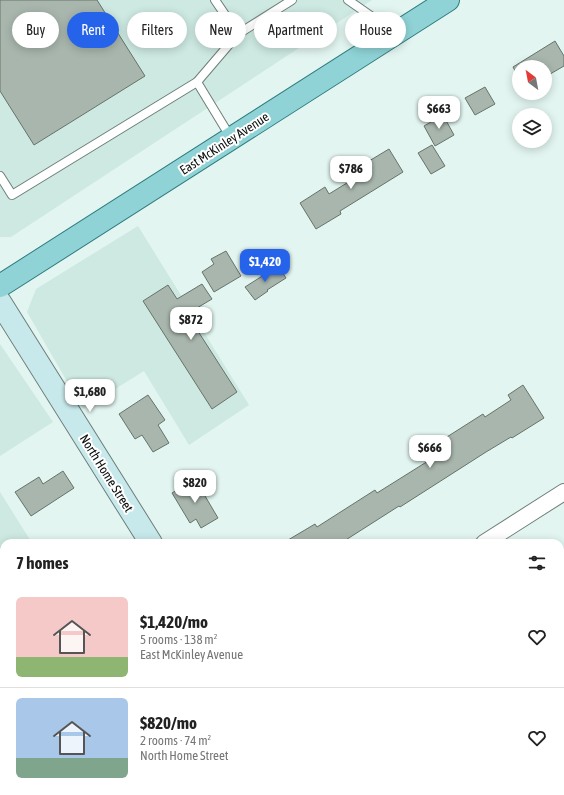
<!DOCTYPE html>
<html lang="en">
<head>
<meta charset="utf-8">
<style>
  body { margin:0; font-family:"Asap Condensed",sans-serif; background:#f2f2f2; color:#222; height:100vh; display:flex; flex-direction:column; font-size:15px; white-space:nowrap }
  * { box-sizing:border-box; margin:0 }
  p { font-size:13px; color:#767676 }
  .icon { flex:none; width:22px; height:22px; fill:none; stroke:currentColor; stroke-width:2; stroke-linecap:round; stroke-linejoin:round }
  .map { position:relative; flex:1; overflow:hidden }
  .side { position:absolute; left:0px; top:539px; width:564px; height:256px; display:flex; flex-direction:column; background:#fff; border-radius:12px 12px 0 0; box-shadow:0 2px 10px #0003 }
  .side>* { flex:none }
  .banner { position:absolute; left:12px; top:12px; width:540px; height:36px; display:flex; gap:8px }
  .needle { width:26px; rotate:328deg }
  .fabs { position:absolute; left:512px; top:60px; display:grid; gap:8px }
  .fabs a { display:grid; place-items:center; width:40px; height:40px; border-radius:50%; background:#fff; box-shadow:0 2px 10px #0003; font-size:20px }
  .price { position:absolute; translate:-50% -34px; padding:0 9px; border-radius:8px; background:#fff; color:#222; font-size:13px; line-height:26px; filter:drop-shadow(0 1px 2px #0008) }
  .price::after { content:''; position:absolute; left:50%; top:24px; width:12px; height:9px; margin-left:-6px; background:inherit; clip-path:polygon(0 0,100% 0,50% 100%) }
  .price.current { background:#2563eb; color:#fff }
  ul { padding:0; list-style:none }
  li { display:flex; align-items:center; gap:12px; height:100px; padding:0 16px }
  li+li { border-top:1px solid #e0e0e0 }
  li span { display:grid; place-items:center; flex:none; width:112px; height:80px; border-radius:6px; color:#555 }
  li>.icon { margin-inline-start:auto }
  span .icon { width:48px; height:48px; fill:#fffc; stroke-width:1 }
  li b { font-size:17px }
  h2 { display:flex; justify-content:space-between; align-items:center; height:48px; padding:0 16px; font-size:17px }
  .chip { padding:0 14px; border-radius:18px; background:#fff; box-shadow:0 2px 10px #0003; font-size:14px; line-height:36px }
  .chip.current { background:#2563eb; color:#fff }
  .map>svg:first-child { display:block }
  .built { fill:#cde9e2 }
  .forest { fill:url(#forest-crowns) }
  .building { fill:#a8b6ad; stroke:#66746b }
  .lines { fill:none; stroke-linecap:round; stroke-linejoin:round }
  .lane-casing { stroke:#6e7f7a; stroke-width:10 }
  .street-casing { stroke:#6e7f7a; stroke-width:18 }
  .secondary-casing { stroke:#6e7f7a; stroke-width:24 }
  .primary-casing { stroke:#307c7f; stroke-width:24 }
  .lane { stroke:#fff; stroke-width:8 }
  .street { stroke:#fff; stroke-width:16 }
  .secondary { stroke:#c7e9eb; stroke-width:22 }
  .primary { stroke:#8fd3d6; stroke-width:22 }
  .labels { text-anchor:middle; stroke-width:4; stroke-linejoin:round; paint-order:stroke }
  .street-label { font-size:13px; fill:#0b110f; stroke:#fff }
</style>
</head>
<body>
<div class="map">
<svg width="564" height="795" viewBox="0 0 564 795">
  <defs>
    <pattern id="forest-crowns" width="20" height="18" patternUnits="userSpaceOnUse"><rect width="20" height="18" fill="#b2d4a3"/><path d="M2 6a3 3 0 1 1 6 0M12 15a3 3 0 1 1 6 0" fill="none" stroke="#98b58b"/></pattern>
  </defs>
  <rect width="100%" height="100%" fill="#e2f5f0"/>
  <g class="built">
    <polygon points="0,0 372,0 11,237 0,237"/>
    <polygon points="138,226 249,405 189,445 144,371 83,409 27,312 36,289"/>
    <polygon points="0,344 53,422 0,456"/>
    <polygon points="0,492 32,543 4,543 4,563 0,566"/>
    <polygon points="564,776 564,795 534,795 540,791 560,791 560,779"/>
  </g>
  <g class="forest">
    <polygon points="564,750 564,776 560,779 560,753"/>
    <polygon points="500,791 540,791 534,795 494,795"/>
  </g>
  <g class="building">
    <polygon points="0,0 97,0 145,76 34,145 0,91"/>
    <polygon points="555,41 564,56 564,66 545,77 545,67 519,67 519,78 513,67"/>
    <polygon points="485,87 495,104 475,115 465,98"/>
    <polygon points="443,115 454,135 435,146 424,126"/>
    <polygon points="432,145 445,166 431,174 418,153"/>
    <polygon points="389,149 403,172 340,211 341,214 316,229 300,203 325,187 329,194 368,170 364,164"/>
    <polygon points="226,251 241,276 214,292 202,272 214,264 211,259"/>
    <polygon points="278,266 286,278 267,290 268,291 255,300 245,287"/>
    <polygon points="202,284 212,299 187,314 237,392 212,409 143,301 168,285 177,299"/>
    <polygon points="523,385 544,418 512,438 511,437 486,452 400,507 399,506 341,543 283,543 315,524 317,527 375,490 377,493 444,451 439,442 483,414 485,417 511,400 508,395"/>
    <polygon points="148,395 165,420 158,425 169,443 153,452 142,435 135,439 119,414"/>
    <polygon points="63,471 74,488 31,516 15,492 39,477 43,484"/>
    <polygon points="195,479 218,518 201,528 196,519 190,523 172,493"/>
  </g>
  <g class="lines">
    <defs>
      <g id="lane">
        <polyline points="215,0 238,34"/>
        <polyline points="348,0 371,16 386,39"/>
        <polyline points="197,82 238,34 292,0"/>
        <polyline points="0,176 12,195 197,82 231,138"/>
      </g>
      <g id="street">
        <polyline points="484,543 564,492"/>
        <polyline points="85,795 91,791"/>
      </g>
      <g id="secondary">
        <polyline points="0,302 151,543"/>
        <polyline points="307,791 310,795"/>
      </g>
      <polyline id="primary" points="0,286 448,0"/>
    </defs>
    <use href="#lane" class="lane-casing"/>
    <use href="#street" class="street-casing"/>
    <use href="#secondary" class="secondary-casing"/>
    <use href="#primary" class="primary-casing"/>
    <use href="#lane" class="lane"/>
    <use href="#street" class="street"/>
    <use href="#secondary" class="secondary"/>
    <use href="#primary" class="primary"/>
  </g>
  <g class="labels">
    <g class="street-label">
      <text transform="translate(224 143) rotate(-33)" y="5">East McKinley Avenue</text>
      <text transform="translate(107 473) rotate(58)" y="5">North Home Street</text>
    </g>
  </g>
</svg>
<div class="fabs">
<a><svg class="needle" viewBox="-14 -14 28 28"><path d="M0-13l5 13h-10z" fill="#e53935"/><path d="M0 13l5-13h-10z" fill="#767676"/></svg></a>
<a><svg class="icon" aria-label="layers" viewBox="0 0 24 24"><path d="M12 4l9 5-9 5-9-5zM3 14l9 5 9-5"/></svg></a>
</div>
<b class="price" style="left:439px;top:130px">$663</b>
<b class="price" style="left:351px;top:190px">$786</b>
<b class="price current" style="left:265px;top:283px">$1,420</b>
<b class="price" style="left:191px;top:341px">$872</b>
<b class="price" style="left:90px;top:413px">$1,680</b>
<b class="price" style="left:430px;top:469px">$666</b>
<b class="price" style="left:195px;top:504px">$820</b>
<div class="banner">
<a class="chip">Buy</a>
<a class="chip current">Rent</a>
<a class="chip">Filters</a>
<a class="chip">New</a>
<a class="chip">Apartment</a>
<a class="chip">House</a>
</div>
<section class="side">
<h2>7 homes<svg class="icon" aria-label="filters" viewBox="0 0 24 24"><path d="M4 7h16M4 17h16"/><circle cx="9" cy="7" r="2"/><circle cx="15" cy="17" r="2"/></svg></h2>
<ul>
<li><span style="background:linear-gradient(#f6c9c9 75%,#8fb573 0)"><svg class="icon" aria-label="home" viewBox="0 0 24 24"><path d="M3 11l9-7 9 7M6 9v11h12V9"/></svg></span><div><b>$1,420/mo</b><p>5 rooms · 138 m²</p><p>East McKinley Avenue</p></div><svg class="icon" aria-label="heart" viewBox="0 0 24 24"><path d="M12 20l-8-8c-3-5 5-10 8-4 3-6 11-1 8 4z"/></svg></li>
<li><span style="background:linear-gradient(#a9c7e8 75%,#7fa58c 0)"><svg class="icon" aria-label="home" viewBox="0 0 24 24"><path d="M3 11l9-7 9 7M6 9v11h12V9"/></svg></span><div><b>$820/mo</b><p>2 rooms · 74 m²</p><p>North Home Street</p></div><svg class="icon" aria-label="heart" viewBox="0 0 24 24"><path d="M12 20l-8-8c-3-5 5-10 8-4 3-6 11-1 8 4z"/></svg></li>
</ul>
</section>
</div>
</body>
</html>
